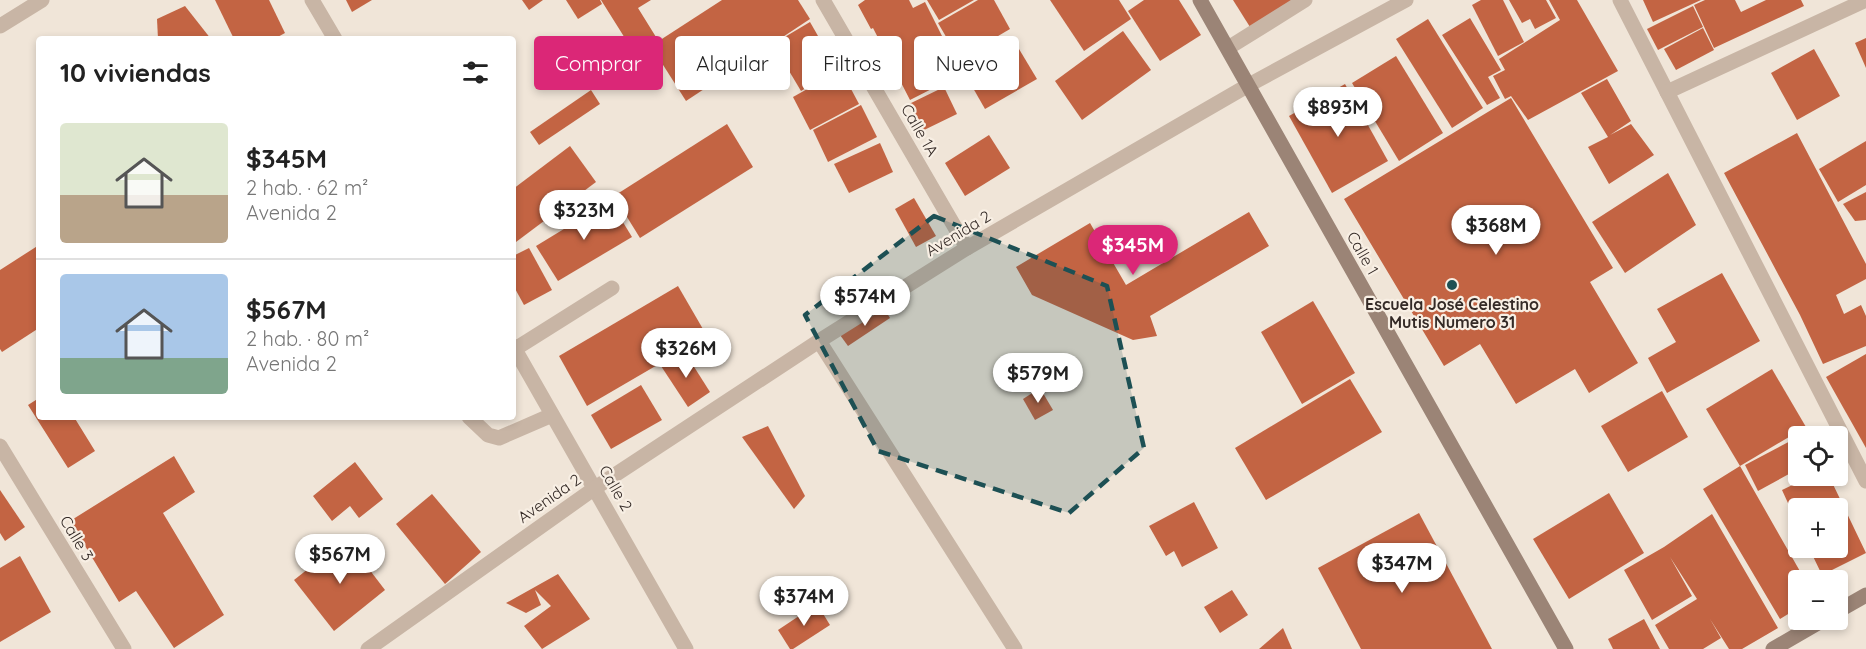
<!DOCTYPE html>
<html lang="es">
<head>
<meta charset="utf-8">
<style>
  body { margin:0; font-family:Quicksand,sans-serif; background:#f2f2f2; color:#222; height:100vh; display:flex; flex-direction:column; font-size:22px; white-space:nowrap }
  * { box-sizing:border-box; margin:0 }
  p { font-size:20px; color:#767676 }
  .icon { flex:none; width:33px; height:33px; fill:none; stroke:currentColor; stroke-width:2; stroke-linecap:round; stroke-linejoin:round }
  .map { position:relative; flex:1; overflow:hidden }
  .side { position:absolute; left:36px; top:36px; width:480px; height:384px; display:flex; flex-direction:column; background:#fff; border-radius:6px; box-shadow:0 3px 9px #0003 }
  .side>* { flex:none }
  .hud { position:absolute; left:534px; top:36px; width:570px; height:54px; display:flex; gap:12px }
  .fabs { position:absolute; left:1788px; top:426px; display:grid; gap:12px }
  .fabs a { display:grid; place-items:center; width:60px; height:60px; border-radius:6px; background:#fff; box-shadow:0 3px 9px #0003; font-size:30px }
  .price { position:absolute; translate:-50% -51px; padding:0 14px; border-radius:21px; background:#fff; color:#222; font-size:20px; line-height:39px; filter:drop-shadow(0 2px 3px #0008) }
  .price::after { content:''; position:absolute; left:50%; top:36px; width:18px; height:14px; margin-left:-9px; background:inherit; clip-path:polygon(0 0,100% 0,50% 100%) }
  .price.selected { background:#db2777; color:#fff }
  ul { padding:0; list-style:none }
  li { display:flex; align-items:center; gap:18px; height:150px; padding:0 24px }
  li+li { border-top:2px solid #e0e0e0 }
  li span { display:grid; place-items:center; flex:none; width:168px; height:120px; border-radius:6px; color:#555 }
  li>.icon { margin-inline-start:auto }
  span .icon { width:72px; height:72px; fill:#fffc; stroke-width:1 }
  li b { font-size:26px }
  h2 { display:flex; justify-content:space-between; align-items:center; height:72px; padding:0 24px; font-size:26px }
  .pill { padding:0 21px; border-radius:6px; background:#fff; box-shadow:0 3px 9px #0003; font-size:21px; line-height:54px }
  .pill.selected { background:#db2777; color:#fff }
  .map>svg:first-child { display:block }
  .building { fill:#c36443 }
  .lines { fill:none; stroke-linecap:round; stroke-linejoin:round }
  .lane { stroke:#c8b5a5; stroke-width:15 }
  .street { stroke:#c8b5a5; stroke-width:15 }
  .secondary { stroke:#9b8476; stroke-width:15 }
  .marked { fill:#1d5054; fill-opacity:0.2; stroke:#1d5054; stroke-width:4.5; stroke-dasharray:12 8; stroke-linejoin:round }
  .poi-dot { fill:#1d5054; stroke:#f8efe4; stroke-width:2 }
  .labels { text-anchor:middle; stroke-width:4.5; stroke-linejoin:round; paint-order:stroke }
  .street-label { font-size:16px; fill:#342a26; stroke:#f8efe4 }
  .poi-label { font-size:16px; font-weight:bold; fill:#342a26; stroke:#f8efe4 }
</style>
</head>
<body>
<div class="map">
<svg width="1866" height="649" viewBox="0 0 1866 649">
  <rect width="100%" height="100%" fill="#f0e5d8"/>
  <g class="building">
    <polygon points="215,0 269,0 285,33 274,39 234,39"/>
    <polygon points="346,0 372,0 352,12"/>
    <polygon points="522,0 543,0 529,10"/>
    <polygon points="566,0 600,0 602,4 578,19"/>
    <polygon points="601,0 651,0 638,8 656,37 633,51"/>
    <polygon points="722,0 798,0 810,19 686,101 651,46"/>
    <polygon points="865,0 909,0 913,8 925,2 961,74 910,100 873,28 871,29 858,5"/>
    <polygon points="927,0 974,0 939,20"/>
    <polygon points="978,0 994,0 1010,29 959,59 938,23"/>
    <polygon points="1050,0 1119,0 1131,19 1084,51"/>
    <polygon points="1144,0 1179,0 1201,35 1160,61 1128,11"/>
    <polygon points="1233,0 1294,0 1250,27"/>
    <polygon points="1481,0 1503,0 1524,42 1498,56 1472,5"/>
    <polygon points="1509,0 1546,0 1556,18 1535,29 1530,19 1522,23"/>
    <polygon points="1549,0 1577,0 1618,71 1528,120 1511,96 1505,99 1493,76 1505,70 1499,59 1560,20"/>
    <polygon points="1643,0 1701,0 1653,22"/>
    <polygon points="1705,0 1735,0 1741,12 1766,0 1801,0 1804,6 1714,48 1694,5"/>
    <polygon points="185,6 211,39 158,39 157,19"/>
    <polygon points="1693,6 1703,27 1658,50 1647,29"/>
    <polygon points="1470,18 1501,70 1488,77 1500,98 1487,105 1442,35"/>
    <polygon points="1428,19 1483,108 1452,128 1396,39"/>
    <polygon points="810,22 837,69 801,91 773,44"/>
    <polygon points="1703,28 1714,50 1676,70 1664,49"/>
    <polygon points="1123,31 1151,70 1082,120 1055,81"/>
    <polygon points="1866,38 1866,68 1855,43"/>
    <polygon points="1016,44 1037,79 985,109 965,74"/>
    <polygon points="1814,49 1840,96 1797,120 1771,73"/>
    <polygon points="1396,56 1443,133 1399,161 1352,83"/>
    <polygon points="841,70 859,104 810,130 793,97"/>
    <polygon points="1607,79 1631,121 1610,135 1631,124 1654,155 1609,184 1588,147 1608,137 1581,93"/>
    <polygon points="1345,84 1388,161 1332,193 1289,116"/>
    <polygon points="944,87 957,114 922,131 909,104"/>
    <polygon points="591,90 600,104 539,145 530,132"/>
    <polygon points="1511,98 1613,268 1590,282 1638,363 1589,393 1575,369 1516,404 1480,344 1444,366 1344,199"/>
    <polygon points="861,105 877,137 828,162 813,130"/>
    <polygon points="727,124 753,167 640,238 614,196"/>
    <polygon points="1797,133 1866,264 1866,279 1836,295 1844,314 1861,305 1866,316 1866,346 1823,364 1800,315 1724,173"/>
    <polygon points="989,135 1010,168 965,196 945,163"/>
    <polygon points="1866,141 1866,185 1838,202 1819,169"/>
    <polygon points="880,143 893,172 849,193 834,164"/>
    <polygon points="570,146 596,182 516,242 513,238 513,189"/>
    <polygon points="1668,173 1696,225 1625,273 1592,222"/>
    <polygon points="1866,192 1866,220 1855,221 1843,204"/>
    <polygon points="914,198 936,236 916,247 895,209"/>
    <polygon points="610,201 632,237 558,281 536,246"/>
    <polygon points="1249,212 1269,246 1150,316 1157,336 1133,340 1032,295 1016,267 1090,223 1126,285"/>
    <polygon points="39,245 39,328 2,352 0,349 0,270"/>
    <polygon points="529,248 552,290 524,305 513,285 513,256"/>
    <polygon points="1722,273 1760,341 1667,393 1648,358 1676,342 1657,309"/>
    <polygon points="678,286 707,336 587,406 559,356"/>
    <polygon points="1313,301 1355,373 1302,404 1261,332"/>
    <polygon points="883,307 890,318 848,346 840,335"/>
    <polygon points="684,351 710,392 688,407 661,366"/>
    <polygon points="1866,354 1866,448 1826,377"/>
    <polygon points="1772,369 1806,427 1740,466 1706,409"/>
    <polygon points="1350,379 1382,432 1266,500 1235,448"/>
    <polygon points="641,385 662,420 611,449 591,415"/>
    <polygon points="1040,388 1053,410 1035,420 1023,399"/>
    <polygon points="1662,391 1688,437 1628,472 1601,426"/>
    <polygon points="39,398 39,417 74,417 95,451 68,468 28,405"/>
    <polygon points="768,426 805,496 794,509 742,437"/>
    <polygon points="1798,437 1798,469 1758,491 1745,465"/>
    <polygon points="174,456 195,492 163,513 224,615 174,648 136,591 119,602 70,521"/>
    <polygon points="355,462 383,499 359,518 350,506 332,521 313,496"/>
    <polygon points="1740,466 1805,580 1798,580 1798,608 1780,619 1703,489"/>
    <polygon points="1811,476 1829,476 1866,553 1822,575 1809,548 1838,548 1838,508 1798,508 1798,525 1782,490"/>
    <polygon points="0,490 25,527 5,541 0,533"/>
    <polygon points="1609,493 1644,553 1569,599 1533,539"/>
    <polygon points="432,494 481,552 445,584 396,524"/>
    <polygon points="1194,502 1218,548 1182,567 1174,551 1166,556 1149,526"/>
    <polygon points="1419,513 1492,649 1361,649 1318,568"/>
    <polygon points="1712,514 1778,628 1742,649 1729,649 1710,619 1721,638 1703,649 1669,649 1655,625 1697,599 1670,557 1692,596 1652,620 1624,570 1664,547"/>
    <polygon points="346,539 385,590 334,631 294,580"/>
    <polygon points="20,556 51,612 0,642 0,568"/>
    <polygon points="558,574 590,619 542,649 524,626 551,606 535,590 541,605 526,613 506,603"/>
    <polygon points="1232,590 1248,615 1220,633 1204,607"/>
    <polygon points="817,604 830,625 793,649 790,649 778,630"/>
    <polygon points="1644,619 1660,649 1613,649 1608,639"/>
    <polygon points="1283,628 1292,649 1259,649"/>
  </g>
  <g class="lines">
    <g class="lane">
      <polyline points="515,349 612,288"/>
      <polyline points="469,417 488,435 499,438 552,415"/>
    </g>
    <g class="street">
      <polyline points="312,0 335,39"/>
      <polyline points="823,0 967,248"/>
      <polyline points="1620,0 1866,481"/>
      <polyline points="0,26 42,0"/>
      <polyline points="1228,48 1305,0"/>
      <polyline points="1667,92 1866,0"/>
      <polyline points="819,341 1015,649"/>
      <polyline points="513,346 686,649"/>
      <polyline points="0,446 124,649"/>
      <polyline points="368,649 595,488 819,341 967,248 1247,86 1406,0"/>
    </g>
    <g class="secondary">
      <polyline points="1200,0 1566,649"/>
      <polyline points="1838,611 1866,595"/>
      <polyline points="1773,649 1823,620"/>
    </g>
  </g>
  <path class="marked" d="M934,216l173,70 37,162 -75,65 -191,-62 -73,-136z"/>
  <circle class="poi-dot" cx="1452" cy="285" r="6"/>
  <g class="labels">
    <g class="street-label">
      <text transform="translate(920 130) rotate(60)" y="6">Calle 1A</text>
      <text transform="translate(958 233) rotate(-31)" y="6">Avenida 2</text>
      <text transform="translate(1363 253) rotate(60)" y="6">Calle 1</text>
      <text transform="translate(616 488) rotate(60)" y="6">Calle 2</text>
      <text transform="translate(549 498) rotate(-35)" y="6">Avenida 2</text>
      <text transform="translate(77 538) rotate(59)" y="6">Calle 3</text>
    </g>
    <g class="poi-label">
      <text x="1452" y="310">Escuela José Celestino<tspan x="1452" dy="18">Mutis Numero 31</tspan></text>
    </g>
  </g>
</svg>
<div class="fabs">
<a><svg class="icon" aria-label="locate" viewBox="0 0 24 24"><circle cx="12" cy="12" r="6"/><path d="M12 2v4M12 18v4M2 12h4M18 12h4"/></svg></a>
<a>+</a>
<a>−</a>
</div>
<b class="price" style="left:1338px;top:138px">$893M</b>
<b class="price" style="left:584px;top:241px">$323M</b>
<b class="price" style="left:1496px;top:256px">$368M</b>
<b class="price selected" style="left:1133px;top:276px">$345M</b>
<b class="price" style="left:865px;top:327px">$574M</b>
<b class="price" style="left:686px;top:379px">$326M</b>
<b class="price" style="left:1038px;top:404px">$579M</b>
<b class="price" style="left:340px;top:585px">$567M</b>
<b class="price" style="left:1402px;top:594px">$347M</b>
<b class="price" style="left:804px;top:627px">$374M</b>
<div class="hud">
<a class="pill selected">Comprar</a>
<a class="pill">Alquilar</a>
<a class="pill">Filtros</a>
<a class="pill">Nuevo</a>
</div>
<section class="side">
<h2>10 viviendas<svg class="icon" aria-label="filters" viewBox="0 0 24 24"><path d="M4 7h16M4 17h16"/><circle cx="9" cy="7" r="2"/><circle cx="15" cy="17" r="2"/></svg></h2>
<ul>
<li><span style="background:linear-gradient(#dfe7d0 60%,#b9a48a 0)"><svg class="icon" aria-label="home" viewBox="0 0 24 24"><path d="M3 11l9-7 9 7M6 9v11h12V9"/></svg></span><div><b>$345M</b><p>2 hab. · 62 m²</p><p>Avenida 2</p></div></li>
<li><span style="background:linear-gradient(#a9c7e8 70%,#7fa58c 0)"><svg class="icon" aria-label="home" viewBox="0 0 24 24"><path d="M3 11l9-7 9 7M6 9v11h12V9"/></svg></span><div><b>$567M</b><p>2 hab. · 80 m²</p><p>Avenida 2</p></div></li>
</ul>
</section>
</div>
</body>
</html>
